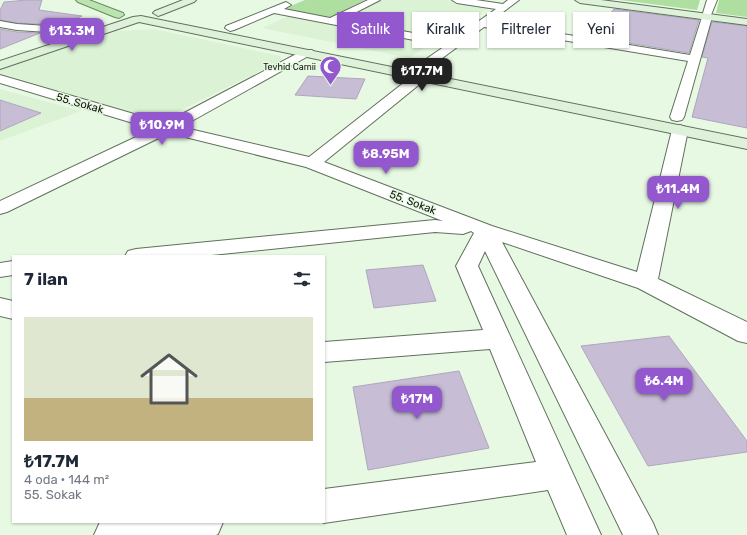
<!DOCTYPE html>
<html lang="tr">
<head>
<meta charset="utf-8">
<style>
  body { margin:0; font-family:Rubik,sans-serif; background:#f2f2f3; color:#1f2937; height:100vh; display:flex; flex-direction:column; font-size:15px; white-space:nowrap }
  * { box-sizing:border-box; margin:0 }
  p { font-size:13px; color:#747a83 }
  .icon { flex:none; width:22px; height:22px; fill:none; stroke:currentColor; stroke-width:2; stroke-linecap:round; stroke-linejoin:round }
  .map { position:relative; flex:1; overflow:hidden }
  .side { position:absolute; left:12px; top:255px; width:313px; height:268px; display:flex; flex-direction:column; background:#fff; border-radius:0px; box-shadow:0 1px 3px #0004 }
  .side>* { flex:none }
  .banner { position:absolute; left:337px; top:12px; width:350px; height:36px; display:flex; gap:8px }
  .price { position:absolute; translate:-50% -34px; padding:0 9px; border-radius:8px; background:#9357ce; color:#fff; font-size:13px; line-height:26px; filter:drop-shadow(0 1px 2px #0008) }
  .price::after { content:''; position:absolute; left:50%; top:24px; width:12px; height:9px; margin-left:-6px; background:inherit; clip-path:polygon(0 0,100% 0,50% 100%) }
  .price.current { background:#222; color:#fff }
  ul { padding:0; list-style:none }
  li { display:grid; align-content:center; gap:8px; height:212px; padding:0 12px }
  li+li { border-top:1px solid #e0e1e3 }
  li span { display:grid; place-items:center; height:124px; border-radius:0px; color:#555 }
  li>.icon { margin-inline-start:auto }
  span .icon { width:72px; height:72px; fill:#fffc; stroke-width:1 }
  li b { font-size:17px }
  h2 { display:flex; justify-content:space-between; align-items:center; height:48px; padding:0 12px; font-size:17px }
  .tag { padding:0 14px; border-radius:0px; background:#fff; box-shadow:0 1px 3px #0004; font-size:14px; line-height:36px }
  .tag.current { background:#9357ce; color:#fff }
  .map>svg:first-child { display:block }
  .built { fill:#dbf2d5 }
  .green { fill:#aedfa1 }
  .building { fill:#c7bdd5; stroke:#b0a6bd }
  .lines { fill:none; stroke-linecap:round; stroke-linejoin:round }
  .street-casing { stroke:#61705d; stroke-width:2 }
  .secondary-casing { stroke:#61705d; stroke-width:2 }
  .primary-casing { stroke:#638e57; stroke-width:2 }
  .street { fill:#fff; fill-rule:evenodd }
  .secondary { fill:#def1d9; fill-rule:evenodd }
  .primary { fill:#bde3b2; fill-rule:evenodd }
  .labels { text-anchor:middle; stroke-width:3; stroke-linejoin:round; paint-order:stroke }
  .far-poi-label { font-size:9px; fill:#0e140c; stroke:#e7f9e3; text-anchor:end }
  .street-label { font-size:11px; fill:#0e140c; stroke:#e7f9e3 }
</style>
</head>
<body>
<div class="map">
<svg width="747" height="535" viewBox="0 0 747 535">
  <rect width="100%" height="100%" fill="#e7f9e3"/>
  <g class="built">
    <polygon points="379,0 447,0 492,6 445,39 338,20"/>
    <polygon points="289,16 432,42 410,58 262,28"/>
    <polygon points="154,29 280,56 282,60 159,121 0,73 0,68 100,32"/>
    <polygon points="0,89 81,111 0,141"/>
  </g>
  <g class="green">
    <polygon points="305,0 365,0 328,18 281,10"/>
    <polygon points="620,0 700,0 697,10"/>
    <polygon points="719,0 747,0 747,17 716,13"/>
  </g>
  <g class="building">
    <polygon points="27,0 42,0 39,10 82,16 59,25 17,23 0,20 0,10 4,2"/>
    <polygon points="614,9 699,20 689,53 592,37"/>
    <polygon points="712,22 747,26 747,128 692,117 708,58 702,57"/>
    <polygon points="0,29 17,32 40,33 0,49"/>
    <polygon points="308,76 365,79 356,99 295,95"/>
    <polygon points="0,100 41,113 0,131"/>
    <polygon points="423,265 436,301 374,308 366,270"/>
    <polygon points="669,336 747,441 747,452 648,466 581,346"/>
    <polygon points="459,371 489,448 368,470 353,387"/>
  </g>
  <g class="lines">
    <defs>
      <g id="street">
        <polygon points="368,0 380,0 341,20 452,40 496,9 457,3 452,0 476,0 503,4 508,0 519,0 490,22 690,55 702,17 704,15 703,13 707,0 717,0 711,15 712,17 684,117 682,120 677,121 672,120 670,117 688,61 484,27 429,68 426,79 324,162 492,226 637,272 672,130 675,127 680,125 685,127 688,130 658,279 747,322 747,343 738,341 638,288 502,242 653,523 658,535 623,535 485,251 478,266 601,535 567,535 548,490 324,523 323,522 324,522 324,489 536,462 490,349 324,362 324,342 483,330 456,266 474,233 471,231 463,234 435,232 202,256 125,256 128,251 136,249 435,220 443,221 306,167 169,133 7,212 0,214 0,201 153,129 0,83 0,75 165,123 304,50 312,50 314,52 312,54 181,127 309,157 415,74 419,64 445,46 274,13 234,30 230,31 225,28 226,26 286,2 291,5 284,9 330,18"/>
        <polygon points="0,21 17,24 78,28 83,31 78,34 17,30 0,27"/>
        <polygon points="13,261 13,275 0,277 0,263"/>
        <polygon points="0,298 13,301 13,319 0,316"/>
        <polygon points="100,522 223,522 218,534 216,535 94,535"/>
      </g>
      <g id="secondary">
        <polygon points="183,0 196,0 194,2 161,15 158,16 153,13 155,11"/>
        <polygon points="575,0 601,0 747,19 747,25 580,3"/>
        <polygon points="141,16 747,139 747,149 139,22 0,69 0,61 133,17"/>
      </g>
      <polygon id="primary" points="76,0 89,0 123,13 124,15 119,18 115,17 78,2"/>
    </defs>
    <use href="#street" class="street-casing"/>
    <use href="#secondary" class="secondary-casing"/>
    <use href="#primary" class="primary-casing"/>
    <use href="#street" class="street"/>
    <use href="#secondary" class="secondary"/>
    <use href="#primary" class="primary"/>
  </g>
  <defs>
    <symbol id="mosque-pin" viewBox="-11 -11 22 30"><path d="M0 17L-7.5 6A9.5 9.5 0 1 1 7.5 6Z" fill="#9357ce" stroke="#e7f9e3"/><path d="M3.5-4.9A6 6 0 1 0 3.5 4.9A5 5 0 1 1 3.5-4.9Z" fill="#fff"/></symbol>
  </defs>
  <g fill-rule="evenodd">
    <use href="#mosque-pin" x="318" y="54" width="25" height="34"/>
  </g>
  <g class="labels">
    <g class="far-poi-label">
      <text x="316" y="70">Tevhid Camii</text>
    </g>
    <g class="street-label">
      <text transform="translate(80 103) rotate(16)" y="4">55. Sokak</text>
      <text transform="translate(413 202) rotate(21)" y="4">55. Sokak</text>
    </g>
  </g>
</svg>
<b class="price" style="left:72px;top:52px">₺13.3M</b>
<b class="price current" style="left:422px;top:92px">₺17.7M</b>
<b class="price" style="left:162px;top:146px">₺10.9M</b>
<b class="price" style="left:386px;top:175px">₺8.95M</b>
<b class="price" style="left:678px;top:210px">₺11.4M</b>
<b class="price" style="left:664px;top:402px">₺6.4M</b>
<b class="price" style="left:417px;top:420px">₺17M</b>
<div class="banner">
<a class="tag current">Satılık</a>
<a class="tag">Kiralık</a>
<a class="tag">Filtreler</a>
<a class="tag">Yeni</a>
</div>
<section class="side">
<h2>7 ilan<svg class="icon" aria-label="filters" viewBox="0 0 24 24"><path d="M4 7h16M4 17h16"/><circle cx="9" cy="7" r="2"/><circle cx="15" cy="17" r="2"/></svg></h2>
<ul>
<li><span style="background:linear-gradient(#dfe7d0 65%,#c2b280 0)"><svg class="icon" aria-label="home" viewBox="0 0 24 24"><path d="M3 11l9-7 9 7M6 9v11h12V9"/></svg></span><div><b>₺17.7M</b><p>4 oda · 144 m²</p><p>55. Sokak</p></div></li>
</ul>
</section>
</div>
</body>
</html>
